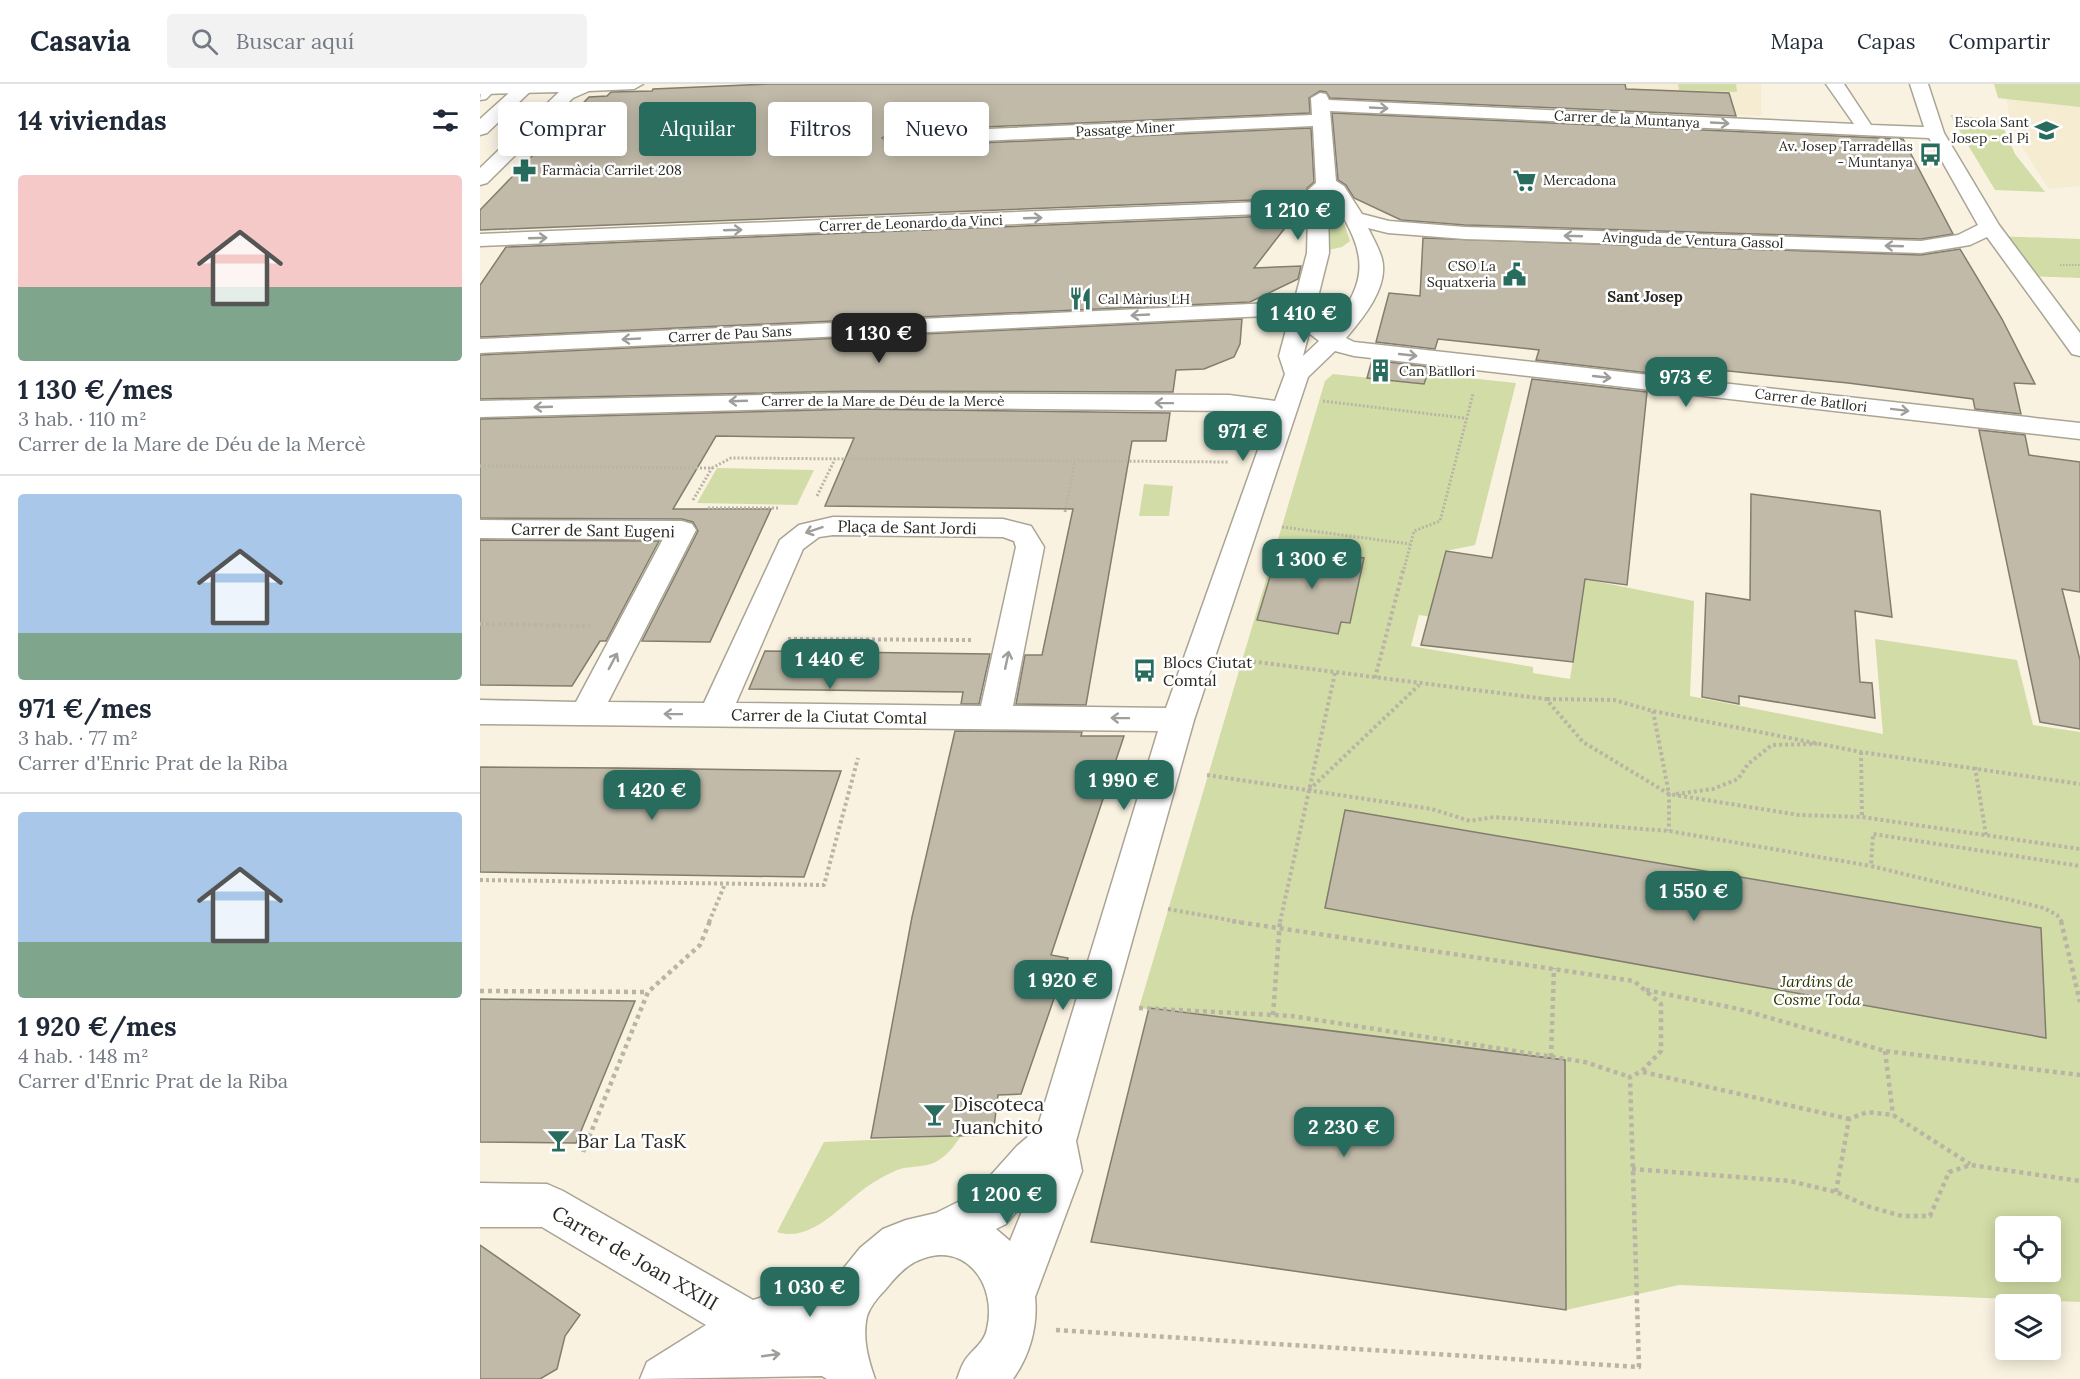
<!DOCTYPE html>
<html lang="es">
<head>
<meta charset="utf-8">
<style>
  body { margin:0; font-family:Lora,serif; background:#f2f2f3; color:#1f2937; height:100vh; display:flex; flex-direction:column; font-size:22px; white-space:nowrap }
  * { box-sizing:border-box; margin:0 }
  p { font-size:20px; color:#747a83 }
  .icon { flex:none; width:33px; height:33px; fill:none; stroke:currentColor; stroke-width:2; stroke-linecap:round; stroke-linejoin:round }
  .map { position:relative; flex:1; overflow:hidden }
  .sheet { display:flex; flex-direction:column; background:#fff; width:480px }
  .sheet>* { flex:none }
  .guide { position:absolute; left:18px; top:18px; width:570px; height:54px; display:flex; gap:12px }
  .fabs { position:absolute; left:1515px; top:1132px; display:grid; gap:12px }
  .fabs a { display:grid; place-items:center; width:66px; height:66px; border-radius:6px; background:#fff; box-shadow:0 3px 15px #0003; font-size:30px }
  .price { position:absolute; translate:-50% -51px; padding:0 14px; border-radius:12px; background:#286c5e; color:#fff; font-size:20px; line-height:39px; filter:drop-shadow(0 2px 3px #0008) }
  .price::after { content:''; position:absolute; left:50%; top:36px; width:18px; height:14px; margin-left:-9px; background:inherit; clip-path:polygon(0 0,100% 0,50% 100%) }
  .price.on { background:#222; color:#fff }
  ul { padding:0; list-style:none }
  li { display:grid; align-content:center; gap:12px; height:318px; padding:0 18px }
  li+li { border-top:2px solid #e0e1e3 }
  li span { display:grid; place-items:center; height:186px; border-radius:6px; color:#555 }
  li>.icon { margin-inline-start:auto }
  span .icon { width:108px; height:108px; fill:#fffc; stroke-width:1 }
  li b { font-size:26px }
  h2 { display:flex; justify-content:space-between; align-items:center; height:72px; padding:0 18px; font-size:26px }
  .pill { padding:0 21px; border-radius:6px; background:#fff; box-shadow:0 3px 15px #0003; font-size:21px; line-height:54px }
  .pill.on { background:#286c5e; color:#fff }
  header { display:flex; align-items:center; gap:36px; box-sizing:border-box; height:84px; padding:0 30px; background:#fff; border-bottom:2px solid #e0e1e3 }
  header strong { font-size:28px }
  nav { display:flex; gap:33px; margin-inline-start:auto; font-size:21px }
  .search { width:420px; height:54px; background:#f2f2f3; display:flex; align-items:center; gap:15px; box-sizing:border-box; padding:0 21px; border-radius:6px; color:#747a83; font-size:22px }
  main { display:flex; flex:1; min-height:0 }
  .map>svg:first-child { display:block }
  .built { fill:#f5ecd2 }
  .green { fill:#d2dca6; fill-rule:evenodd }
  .building { fill:#c1baa9; stroke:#827d6d; stroke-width:1.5 }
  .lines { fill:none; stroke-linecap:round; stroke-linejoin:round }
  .minor-casing { stroke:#aaa494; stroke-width:3 }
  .major-casing { stroke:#aaa494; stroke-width:3 }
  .path-far3 { stroke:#bab4a6; stroke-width:2; stroke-dasharray:1.5 1.5; stroke-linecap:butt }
  .path-far2 { stroke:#bab4a6; stroke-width:3; stroke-dasharray:2 2; stroke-linecap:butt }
  .path-far1 { stroke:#bab4a6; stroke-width:4; stroke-dasharray:3 3; stroke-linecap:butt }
  .path { stroke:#bab4a6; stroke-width:4.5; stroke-dasharray:4 4; stroke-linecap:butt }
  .minor { fill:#fff; fill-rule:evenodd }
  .major { fill:#fff; fill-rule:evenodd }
  .oneway { stroke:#9f9e9b }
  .labels { text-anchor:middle; stroke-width:5; stroke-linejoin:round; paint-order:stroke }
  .far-street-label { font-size:14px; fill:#2a2821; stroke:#fff }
  .far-poi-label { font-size:14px; fill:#2a2821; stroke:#fff; text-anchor:start }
  .far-neighbourhood-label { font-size:15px; font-weight:bold; fill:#2a2821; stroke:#fff }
  .street-label { font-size:16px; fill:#2a2821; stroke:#fff }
  .poi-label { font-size:16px; fill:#2a2821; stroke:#fff; text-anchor:start }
  .park-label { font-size:16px; font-style:italic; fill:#303603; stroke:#fff }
  .near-poi-label { font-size:20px; fill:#2a2821; stroke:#fff; text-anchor:start }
  .near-street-label { font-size:20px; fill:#2a2821; stroke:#fff }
</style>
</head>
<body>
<header>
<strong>Casavia</strong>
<div class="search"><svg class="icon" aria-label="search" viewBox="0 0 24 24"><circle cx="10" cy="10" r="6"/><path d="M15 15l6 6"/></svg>Buscar aquí</div>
<nav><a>Mapa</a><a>Capas</a><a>Compartir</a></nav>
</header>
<main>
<section class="sheet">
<h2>14 viviendas<svg class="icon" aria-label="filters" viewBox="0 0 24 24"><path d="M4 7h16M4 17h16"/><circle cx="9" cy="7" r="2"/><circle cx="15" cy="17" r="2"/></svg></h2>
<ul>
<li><span style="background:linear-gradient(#f6c9c9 60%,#7fa58c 0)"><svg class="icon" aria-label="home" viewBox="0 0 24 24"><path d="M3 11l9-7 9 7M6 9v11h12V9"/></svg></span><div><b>1 130 €/mes</b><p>3 hab. · 110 m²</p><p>Carrer de la Mare de Déu de la Mercè</p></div></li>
<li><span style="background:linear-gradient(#a9c7e8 75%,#7fa58c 0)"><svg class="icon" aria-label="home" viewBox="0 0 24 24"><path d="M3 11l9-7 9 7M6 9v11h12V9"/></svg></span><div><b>971 €/mes</b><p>3 hab. · 77 m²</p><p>Carrer d'Enric Prat de la Riba</p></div></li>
<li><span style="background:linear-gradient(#a9c7e8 70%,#7fa58c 0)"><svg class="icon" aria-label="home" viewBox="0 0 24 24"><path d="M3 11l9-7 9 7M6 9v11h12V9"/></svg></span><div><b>1 920 €/mes</b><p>4 hab. · 148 m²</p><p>Carrer d'Enric Prat de la Riba</p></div></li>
</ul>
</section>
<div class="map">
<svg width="1600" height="1295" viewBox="0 0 1600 1295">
  <rect width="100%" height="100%" fill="#f9f2e1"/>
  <g class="built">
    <polygon points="1145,0 1281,0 1281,32 1152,27"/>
    <polygon points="1524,0 1600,0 1600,102 1569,105 1538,57 1530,36"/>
  </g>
  <g class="green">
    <polygon points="1198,0 1256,0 1257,8 1199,6"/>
    <polygon points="1514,0 1600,0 1600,23 1518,14"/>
    <polygon points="1470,31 1520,36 1535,70 1565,108 1515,106"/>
    <polygon points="853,122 864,139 870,157 862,163 848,166 847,124"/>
    <polygon points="1515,152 1600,155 1600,194 1543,192"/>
    <path d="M951,280l30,4 -2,9 57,6 -41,162 -29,6 -9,34 2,33 -20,-3 -8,31 122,21v6l37,6 15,-100 109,22 -4,95 193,38 -8,-95 142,21 16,65 47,7v570l-401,-17 -113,25 -1,-250 -426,-52 186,-627 8,-7 91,10zM1526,1143h44v45h-44z"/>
    <polygon points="237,384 334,386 317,421 217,419"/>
    <polygon points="664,400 693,402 689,432 659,432"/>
    <path d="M481,1052c-5,7 -11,16 -18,21 -14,12 -28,8 -43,12 -9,3 -21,10 -29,15 -27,17 -58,60 -94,48l47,-90z"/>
  </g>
  <g class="building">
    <polygon points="288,0 1145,0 1146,5 1249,9 1256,32 850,14 846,8 840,7 829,14 830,29 413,47 402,54 413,63 831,44 834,98 827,104 826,114 0,146 0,126 109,13 127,12 131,8 172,7 173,5"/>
    <polygon points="852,29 1423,55 1473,150 1441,155 985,141 921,136 874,114 866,101 858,96"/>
    <polygon points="815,131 774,184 821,182 818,195 770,218 0,253 0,201 26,163"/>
    <polygon points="943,154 1441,171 1480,165 1522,235 1555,300 1534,299 1541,330 1495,325 1493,315 1368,299 1170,279 1169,289 1056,276 1059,266 958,255 955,265 896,258 909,209 940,212"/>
    <polygon points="762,235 760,260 754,273 724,285 696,286 693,308 375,307 0,315 0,271"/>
    <polygon points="892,276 950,283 944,300 887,294"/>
    <polygon points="1052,295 1167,308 1147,501 1105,495 1093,578 941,561 966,467 1012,474"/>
    <polygon points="375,325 690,329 686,357 652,357 606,621 536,620 545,571 562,571 593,425 345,422 374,354 236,352 193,425 291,425 230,558 162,557 218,447 213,438 202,435 0,434 0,335"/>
    <polygon points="1499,346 1545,351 1549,371 1600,378 1600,508 1582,505 1600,576 1600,645 1560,638"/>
    <polygon points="1271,410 1400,427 1412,533 1375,527 1380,598 1392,599 1395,634 1259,612 1259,620 1222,613 1226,509 1270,516"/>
    <polygon points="0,456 179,457 126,557 120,557 92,602 0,601"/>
    <polygon points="799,463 884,474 870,539 861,538 858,550 777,536"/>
    <polygon points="285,567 510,570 499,620 481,620 483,608 269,605"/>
    <polygon points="475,647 602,648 601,652 644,652 571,871 588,874 541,1010 518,1011 513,1051 391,1054 432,833"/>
    <polygon points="0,683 137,684 361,687 324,793 0,788"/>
    <polygon points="865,726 1561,844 1566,954 845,824"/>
    <polygon points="0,915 155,917 96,1059 0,1058"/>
    <polygon points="669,924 1085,976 1086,1226 611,1158"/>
    <polygon points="0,1161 100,1231 85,1252 77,1285 60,1295 0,1295"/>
  </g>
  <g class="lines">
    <defs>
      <g id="minor">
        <polygon points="0,0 163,0 154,5 109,7 93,14 7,99 0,101 0,84 79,8 0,10"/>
        <path d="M1346,0h18l27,41 53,2 -14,-43h18l16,49 55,92 81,108v23l-8,-2 -85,-117 -17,8 -49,8 -456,-14 -77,-6 -20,-5c5,10 11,20 14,31 7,28 -19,59 -36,79l8,4 726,81v16l-726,-83 -19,-5 -27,26 -114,343 -118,421 6,30 -47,126c3,29 -5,58 -22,82h-56c2,-5 4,-12 7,-17 7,-12 20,-18 23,-33 11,-46 -24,-92 -72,-67 -12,6 -22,18 -30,28 -7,7 -15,17 -18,26 -5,22 1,43 8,63h-48l-5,-3 -182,3 7,-17 59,-37 -164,-98h-62v-44l67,1 16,7 190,109 86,-26 21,-26 23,-19 23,-9 30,-7 38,-19 43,-48 20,-17 121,-398 -678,-7v-24l96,2 87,-163 -183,-1v-18l202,1 10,3 4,6 -88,172 96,1 76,-163 19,-15 34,-8 170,2 28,7 13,21 -31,159 153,2 104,-292 -41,-5 -374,-4 -375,10v-16l375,-8 374,2 46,6 10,-27 -6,-18 11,-41 -810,38v-14l814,-37 13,-49 1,-41 -828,34v-12l828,-34v-10l8,-7 -3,-57 -420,19 -9,-6 9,-6 419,-18 -1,-17 9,-5 6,1 3,6 525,24zM850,27l599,27 49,87 -20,10 -37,6 -456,-14 -76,-6 -27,-7 -18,-28 -8,-5zM854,118c33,51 36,78 -3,125l-8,-5 -11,-1 17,-68 -1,-47zM829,249l10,8 -16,15zM353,451l170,2 11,4 2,6 -35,159 -245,-3 67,-154 16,-12zM547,1115l-17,42 -14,-12 10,-5z"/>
      </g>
      <g id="major">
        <polygon points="2,0 21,0 6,15 0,16"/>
        <polygon points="39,0 58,0 7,49 0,51 0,35"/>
      </g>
    </defs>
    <use href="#minor" class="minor-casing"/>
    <use href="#major" class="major-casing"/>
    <polyline class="path-far3" points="1580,181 1600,181"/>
    <g class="path-far2">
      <polyline points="843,317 984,334"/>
      <polyline points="0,382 232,384 251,374 748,378"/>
      <polyline points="337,412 355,375"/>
      <polyline points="213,416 232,384"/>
      <polyline points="228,424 300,424"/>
      <polyline points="585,428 595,377"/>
      <polyline points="802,443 930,460"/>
      <polyline points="924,485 934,447 960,437 993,310"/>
    </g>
    <g class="path-far1">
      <polyline points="0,540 110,542"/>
      <polyline points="308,555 493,556"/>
      <polyline points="761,576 1066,615 1103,658 1189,710 1319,731 1382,733 1600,765"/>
      <polyline points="895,594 924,483"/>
      <polyline points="1067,615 1134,616 1173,627 1381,668 1600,700"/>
      <polyline points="1173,627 1189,710 1189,747"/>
      <polyline points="1381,668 1382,733"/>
      <polyline points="1495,683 1506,751"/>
      <polyline points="727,691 952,725 990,737 1014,733 1189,747 1391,782"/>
      <polyline points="829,706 939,601"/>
      <polyline points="1196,710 1233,705 1258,695 1268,680 1292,661 1337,660"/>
      <polyline points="0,796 344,801 378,674"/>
      <polyline points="688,825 760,838"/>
      <polyline points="229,838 245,800"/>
      <polyline points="800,838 855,589"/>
      <polyline points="1582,838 1577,831 1564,824 1391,782 1393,750 1600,782"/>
    </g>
    <g class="path">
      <polyline points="1581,837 1600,918"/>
      <polyline points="1166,906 1259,925 1405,967 1600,991"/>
      <polyline points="0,907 168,908"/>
      <polyline points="659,924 812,932 1105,978 1150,993"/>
      <polyline points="793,931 800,837"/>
      <polyline points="1405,967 1413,1031"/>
      <polyline points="1071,973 1074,884"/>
      <polyline points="1163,988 1369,1035"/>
      <polyline points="103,1068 168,908 220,861 230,837"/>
      <polyline points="1152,1085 1310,1097 1356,1108 1390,1123 1422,1132 1450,1132 1469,1088 1491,1081 1600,1097"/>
      <polyline points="1356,1108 1369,1035 1387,1028 1413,1031 1490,1080"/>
      <polyline points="576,1246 1159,1283 1150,993 1162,987 1181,967 1181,920 1154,897 751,837"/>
    </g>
    <use href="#minor" class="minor"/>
    <use href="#major" class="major"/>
  </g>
  <defs><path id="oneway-shaft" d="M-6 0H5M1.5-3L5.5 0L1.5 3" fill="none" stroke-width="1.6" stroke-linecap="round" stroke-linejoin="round" transform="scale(1.5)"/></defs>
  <g class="oneway">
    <use href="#oneway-shaft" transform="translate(899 24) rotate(3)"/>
    <use href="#oneway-shaft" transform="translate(1240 39) rotate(3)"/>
    <use href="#oneway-shaft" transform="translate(553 134) rotate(-2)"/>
    <use href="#oneway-shaft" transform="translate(253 146) rotate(-2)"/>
    <use href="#oneway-shaft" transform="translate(1093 152) rotate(-178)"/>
    <use href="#oneway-shaft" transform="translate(58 154) rotate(-2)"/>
    <use href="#oneway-shaft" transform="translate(1414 162) rotate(-178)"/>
    <use href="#oneway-shaft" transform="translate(660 231) rotate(177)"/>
    <use href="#oneway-shaft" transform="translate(151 255) rotate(177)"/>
    <use href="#oneway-shaft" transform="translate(928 271) rotate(6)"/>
    <use href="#oneway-shaft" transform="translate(1122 293) rotate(6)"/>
    <use href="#oneway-shaft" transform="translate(258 317) rotate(178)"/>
    <use href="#oneway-shaft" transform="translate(684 319) rotate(-179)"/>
    <use href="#oneway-shaft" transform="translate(63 323) rotate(178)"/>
    <use href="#oneway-shaft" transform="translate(1420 326) rotate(7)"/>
    <use href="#oneway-shaft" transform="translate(334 446) rotate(161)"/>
    <use href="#oneway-shaft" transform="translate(527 576) rotate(-78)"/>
    <use href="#oneway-shaft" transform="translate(133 577) rotate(-62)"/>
    <use href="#oneway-shaft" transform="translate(193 630) rotate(-179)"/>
    <use href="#oneway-shaft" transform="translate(640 634) rotate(-179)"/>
    <use href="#oneway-shaft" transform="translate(291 1271) rotate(-8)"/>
  </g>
  <defs>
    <symbol id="school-bare" viewBox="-9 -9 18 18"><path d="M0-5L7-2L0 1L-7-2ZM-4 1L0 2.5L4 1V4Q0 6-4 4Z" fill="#286c5e" stroke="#fff" stroke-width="2.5" paint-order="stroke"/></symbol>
    <symbol id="bus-bare" viewBox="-9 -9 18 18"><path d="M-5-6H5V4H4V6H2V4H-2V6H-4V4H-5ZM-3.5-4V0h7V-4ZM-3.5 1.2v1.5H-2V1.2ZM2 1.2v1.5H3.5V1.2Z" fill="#286c5e" stroke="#fff" stroke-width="2.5" paint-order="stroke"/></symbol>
    <symbol id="pharmacy-bare" viewBox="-9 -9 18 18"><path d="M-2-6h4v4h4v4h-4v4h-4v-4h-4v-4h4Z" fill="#286c5e" stroke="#fff" stroke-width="2.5" paint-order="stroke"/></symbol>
    <symbol id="supermarket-bare" viewBox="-9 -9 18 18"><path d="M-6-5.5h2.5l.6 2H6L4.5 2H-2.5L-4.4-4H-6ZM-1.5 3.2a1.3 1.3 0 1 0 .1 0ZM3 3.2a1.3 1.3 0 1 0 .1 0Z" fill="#286c5e" stroke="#fff" stroke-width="2.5" paint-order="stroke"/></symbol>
    <symbol id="civic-bare" viewBox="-9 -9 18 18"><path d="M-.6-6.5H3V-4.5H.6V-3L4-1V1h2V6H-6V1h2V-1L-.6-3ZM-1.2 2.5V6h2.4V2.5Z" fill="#286c5e" stroke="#fff" stroke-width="2.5" paint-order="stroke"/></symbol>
    <symbol id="restaurant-bare" viewBox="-9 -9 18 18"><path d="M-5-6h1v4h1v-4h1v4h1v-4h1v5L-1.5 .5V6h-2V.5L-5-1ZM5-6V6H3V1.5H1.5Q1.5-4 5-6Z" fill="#286c5e" stroke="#fff" stroke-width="2.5" paint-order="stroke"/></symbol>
    <symbol id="building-bare" viewBox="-9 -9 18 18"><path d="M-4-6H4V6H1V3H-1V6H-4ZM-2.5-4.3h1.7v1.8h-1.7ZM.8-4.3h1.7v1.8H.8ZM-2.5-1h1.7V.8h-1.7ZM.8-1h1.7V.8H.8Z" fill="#286c5e" stroke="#fff" stroke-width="2.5" paint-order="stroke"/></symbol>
    <symbol id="bar-bare" viewBox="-9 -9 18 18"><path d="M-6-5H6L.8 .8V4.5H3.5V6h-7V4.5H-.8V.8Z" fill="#286c5e" stroke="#fff" stroke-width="2.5" paint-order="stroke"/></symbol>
  </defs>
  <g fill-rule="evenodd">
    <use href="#school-bare" x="1550" y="30" width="33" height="33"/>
    <use href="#bus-bare" x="1434" y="54" width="33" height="33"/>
    <use href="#pharmacy-bare" x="28" y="70" width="33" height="33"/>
    <use href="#supermarket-bare" x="1028" y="80" width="33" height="33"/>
    <use href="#civic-bare" x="1018" y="174" width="33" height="33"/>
    <use href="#restaurant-bare" x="584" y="198" width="33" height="33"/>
    <use href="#building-bare" x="884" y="270" width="33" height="33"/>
    <use href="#bus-bare" x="648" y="570" width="33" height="33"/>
    <use href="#bar-bare" x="438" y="1014" width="33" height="33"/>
    <use href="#bar-bare" x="62" y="1040" width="33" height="33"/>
  </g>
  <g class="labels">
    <g class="far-street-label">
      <text transform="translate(1147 35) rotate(3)" y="5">Carrer de la Muntanya</text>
      <text transform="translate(645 45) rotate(-3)" y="5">Passatge Miner</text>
      <text transform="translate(431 139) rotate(-2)" y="5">Carrer de Leonardo da Vinci</text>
      <text transform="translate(1213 156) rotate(2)" y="5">Avinguda de Ventura Gassol</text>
      <text transform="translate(250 250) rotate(-3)" y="5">Carrer de Pau Sans</text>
      <text transform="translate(1331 316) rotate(7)" y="5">Carrer de Batllori</text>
      <text x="403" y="322">Carrer de la Mare de Déu de la Mercè</text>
    </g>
    <g class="far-poi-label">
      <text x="1549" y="43" text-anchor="end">Escola Sant<tspan x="1549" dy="16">Josep - el Pi</tspan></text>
      <text x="1433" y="67" text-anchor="end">Av. Josep Tarradellas<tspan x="1433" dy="16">- Muntanya</tspan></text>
      <text x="62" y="91">Farmàcia Carrilet 208</text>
      <text x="1063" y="101">Mercadona</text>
      <text x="1016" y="187" text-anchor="end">CSO La<tspan x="1016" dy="16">Squatxeria</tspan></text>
      <text x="618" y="220">Cal Màrius LH</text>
      <text x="919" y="292">Can Batllori</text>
    </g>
    <g class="far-neighbourhood-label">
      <text x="1165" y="218">Sant Josep</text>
    </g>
    <g class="street-label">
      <text transform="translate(427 443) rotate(1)" y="6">Plaça de Sant Jordi</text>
      <text transform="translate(113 446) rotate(1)" y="6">Carrer de Sant Eugeni</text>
      <text transform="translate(349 632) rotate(1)" y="6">Carrer de la Ciutat Comtal</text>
    </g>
    <g class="poi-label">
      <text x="683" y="584">Blocs Ciutat<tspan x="683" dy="18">Comtal</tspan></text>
    </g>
    <g class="park-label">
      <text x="1337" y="903">Jardins de<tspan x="1337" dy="18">Cosme Toda</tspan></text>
    </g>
    <g class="near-poi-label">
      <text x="473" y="1027">Discoteca<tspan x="473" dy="23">Juanchito</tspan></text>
      <text x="97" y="1064">Bar La TasK</text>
    </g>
    <g class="near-street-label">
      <text transform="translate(155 1174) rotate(30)" y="7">Carrer de Joan XXIII</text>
    </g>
  </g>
</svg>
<div class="fabs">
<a><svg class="icon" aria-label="locate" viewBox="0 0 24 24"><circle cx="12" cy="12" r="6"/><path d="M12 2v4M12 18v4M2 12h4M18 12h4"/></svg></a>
<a><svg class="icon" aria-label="layers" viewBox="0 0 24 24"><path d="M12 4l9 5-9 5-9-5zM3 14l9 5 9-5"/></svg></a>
</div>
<b class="price" style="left:818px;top:157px">1 210 €</b>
<b class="price" style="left:824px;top:260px">1 410 €</b>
<b class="price on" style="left:399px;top:280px">1 130 €</b>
<b class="price" style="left:1206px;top:324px">973 €</b>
<b class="price" style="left:763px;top:378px">971 €</b>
<b class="price" style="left:832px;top:506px">1 300 €</b>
<b class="price" style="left:350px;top:606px">1 440 €</b>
<b class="price" style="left:644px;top:727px">1 990 €</b>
<b class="price" style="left:172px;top:737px">1 420 €</b>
<b class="price" style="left:1214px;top:838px">1 550 €</b>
<b class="price" style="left:583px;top:927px">1 920 €</b>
<b class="price" style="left:864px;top:1074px">2 230 €</b>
<b class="price" style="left:527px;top:1141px">1 200 €</b>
<b class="price" style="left:330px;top:1234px">1 030 €</b>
<div class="guide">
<a class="pill">Comprar</a>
<a class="pill on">Alquilar</a>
<a class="pill">Filtros</a>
<a class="pill">Nuevo</a>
</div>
</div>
</main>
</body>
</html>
